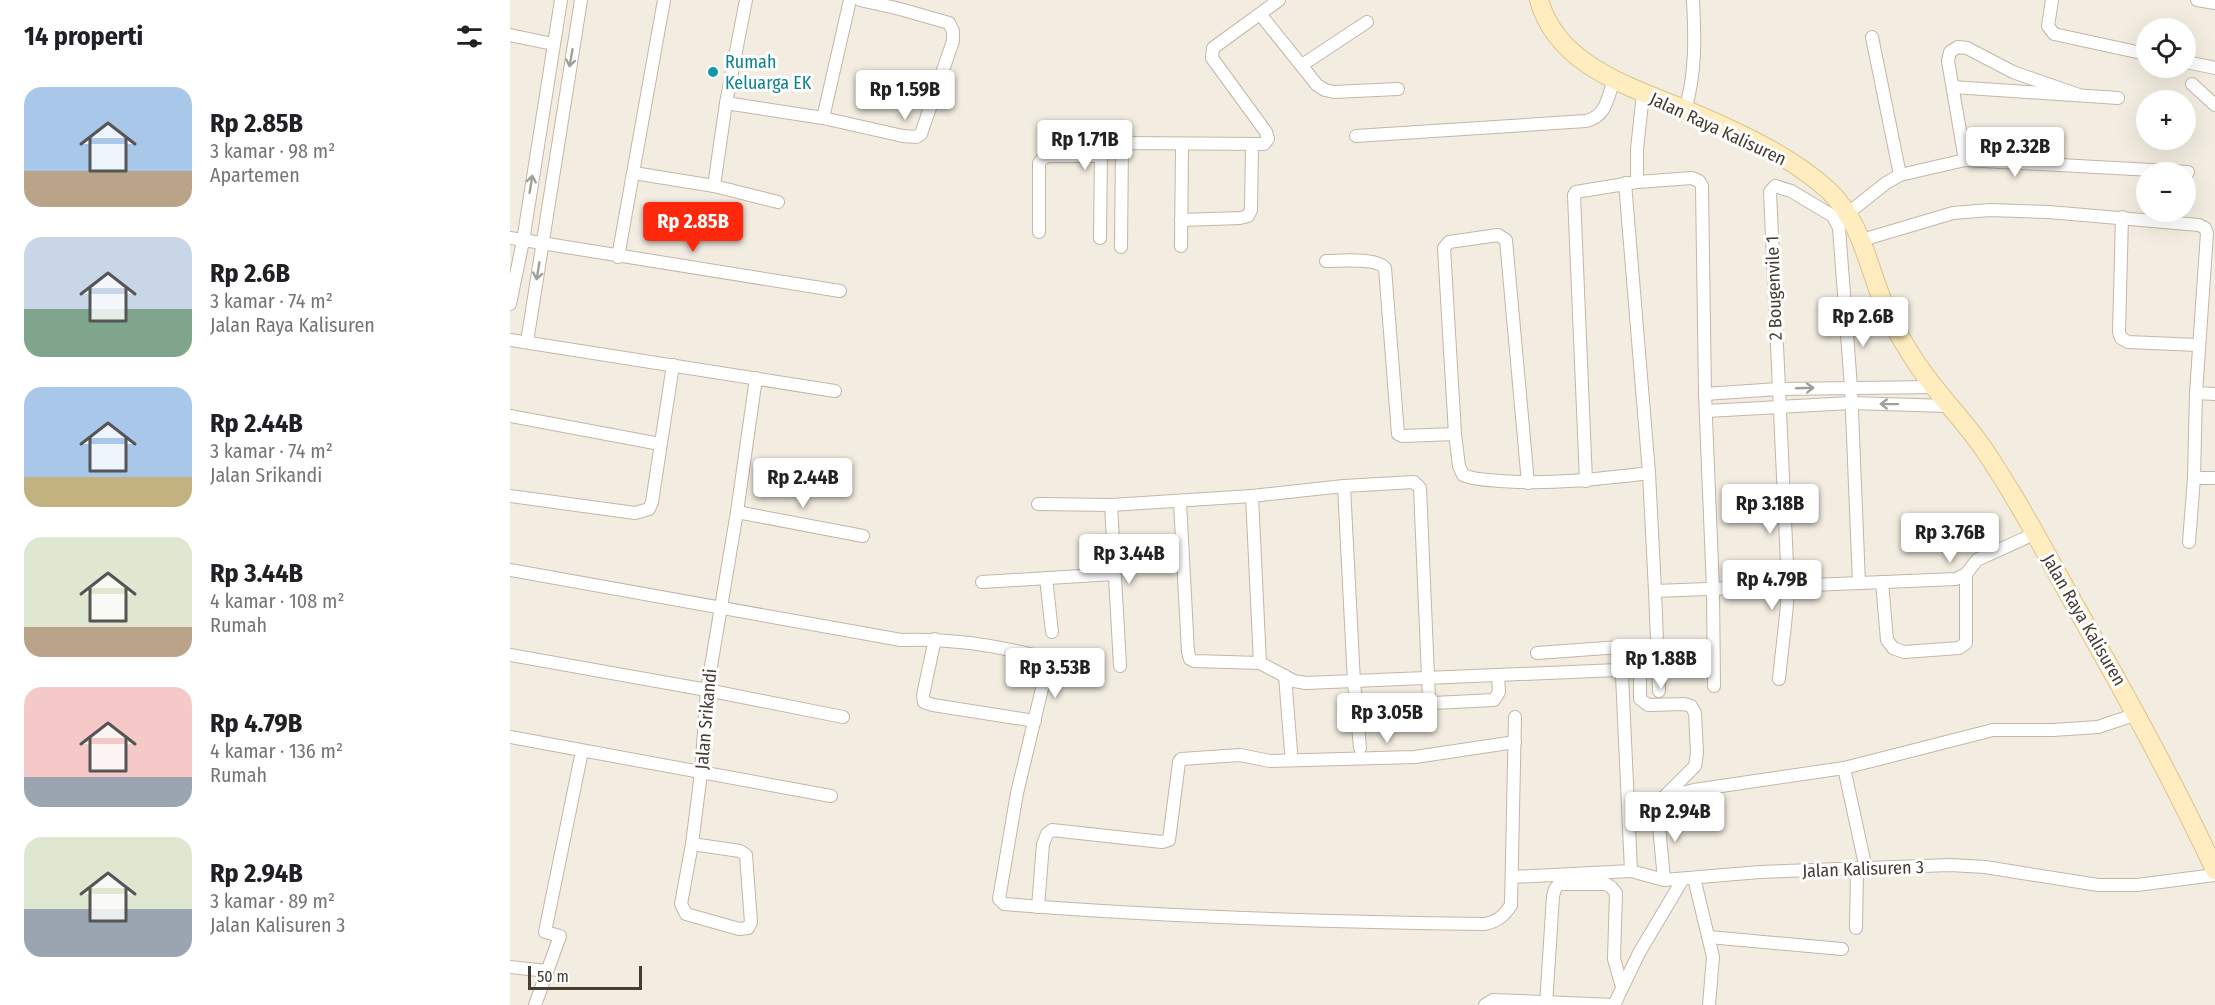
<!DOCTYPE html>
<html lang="id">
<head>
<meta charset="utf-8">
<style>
  body { margin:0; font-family:"Fira Sans Condensed",sans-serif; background:#f2f2f2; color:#202124; height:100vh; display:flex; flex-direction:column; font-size:22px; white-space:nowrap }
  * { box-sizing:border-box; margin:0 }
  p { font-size:20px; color:#757577 }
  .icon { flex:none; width:33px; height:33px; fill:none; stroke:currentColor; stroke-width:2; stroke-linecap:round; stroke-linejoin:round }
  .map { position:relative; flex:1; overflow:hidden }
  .sheet { display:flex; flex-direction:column; background:#fff; width:510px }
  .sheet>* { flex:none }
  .fabs { position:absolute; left:1626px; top:18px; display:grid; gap:12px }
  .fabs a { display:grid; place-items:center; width:60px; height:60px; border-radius:50%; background:#fff; box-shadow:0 6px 24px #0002; font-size:30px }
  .scale { position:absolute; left:18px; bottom:15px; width:114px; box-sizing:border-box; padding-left:6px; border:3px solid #453c32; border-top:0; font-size:16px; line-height:21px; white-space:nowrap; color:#453c32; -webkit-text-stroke:4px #fff; paint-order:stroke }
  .price { position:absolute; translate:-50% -51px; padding:0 14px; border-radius:6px; background:#fff; color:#222; font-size:20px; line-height:39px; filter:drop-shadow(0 2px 3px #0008) }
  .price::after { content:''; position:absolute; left:50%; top:36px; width:18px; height:14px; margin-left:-9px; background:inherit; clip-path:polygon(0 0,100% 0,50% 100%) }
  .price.active { background:#ff280c; color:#fff }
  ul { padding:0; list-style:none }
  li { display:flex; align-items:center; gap:18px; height:150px; padding:0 24px }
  li span { display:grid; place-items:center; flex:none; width:168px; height:120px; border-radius:18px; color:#555 }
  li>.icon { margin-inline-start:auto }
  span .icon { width:72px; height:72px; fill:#fffc; stroke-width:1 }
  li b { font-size:26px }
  h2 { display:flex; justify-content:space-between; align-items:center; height:72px; padding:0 24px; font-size:26px }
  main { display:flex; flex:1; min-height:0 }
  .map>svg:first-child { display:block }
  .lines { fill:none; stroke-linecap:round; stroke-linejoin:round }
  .minor-casing { stroke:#c2b7a6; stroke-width:14 }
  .secondary-casing { stroke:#dbc48d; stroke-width:20 }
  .minor { stroke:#fff; stroke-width:12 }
  .secondary { stroke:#ffedbf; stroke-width:18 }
  .oneway { stroke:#a29e98 }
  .culture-dot { fill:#0f9aa8; stroke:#fff; stroke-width:2 }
  .labels { text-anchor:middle; stroke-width:6; stroke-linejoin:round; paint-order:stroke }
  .culture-label { font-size:18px; fill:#0d838f; stroke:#fff; text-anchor:start }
  .street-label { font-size:18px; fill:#453c32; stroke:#fff }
</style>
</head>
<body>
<main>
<section class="sheet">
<h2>14 properti<svg class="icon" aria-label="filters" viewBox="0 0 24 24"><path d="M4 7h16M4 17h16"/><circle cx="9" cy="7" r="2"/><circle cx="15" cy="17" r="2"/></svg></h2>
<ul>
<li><span style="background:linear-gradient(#a9c7e8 70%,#b9a48a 0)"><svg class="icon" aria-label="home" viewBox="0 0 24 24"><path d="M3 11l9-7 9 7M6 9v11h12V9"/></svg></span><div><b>Rp 2.85B</b><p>3 kamar · 98 m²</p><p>Apartemen</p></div></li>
<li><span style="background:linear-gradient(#c9d6e8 60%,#7fa58c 0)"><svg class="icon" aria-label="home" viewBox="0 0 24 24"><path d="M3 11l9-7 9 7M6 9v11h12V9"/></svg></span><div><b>Rp 2.6B</b><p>3 kamar · 74 m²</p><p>Jalan Raya Kalisuren</p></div></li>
<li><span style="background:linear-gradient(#a9c7e8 75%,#c2b280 0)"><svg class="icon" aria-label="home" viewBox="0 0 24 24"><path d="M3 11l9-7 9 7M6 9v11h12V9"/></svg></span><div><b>Rp 2.44B</b><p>3 kamar · 74 m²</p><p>Jalan Srikandi</p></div></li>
<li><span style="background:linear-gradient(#dfe7d0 75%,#b9a48a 0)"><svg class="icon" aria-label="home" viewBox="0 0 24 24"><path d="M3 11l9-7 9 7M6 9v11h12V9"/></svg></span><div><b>Rp 3.44B</b><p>4 kamar · 108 m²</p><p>Rumah</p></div></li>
<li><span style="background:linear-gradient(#f6c9c9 75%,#9aa5b1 0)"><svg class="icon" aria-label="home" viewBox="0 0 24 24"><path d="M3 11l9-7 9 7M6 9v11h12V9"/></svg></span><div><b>Rp 4.79B</b><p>4 kamar · 136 m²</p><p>Rumah</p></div></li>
<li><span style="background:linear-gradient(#dfe7d0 60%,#9aa5b1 0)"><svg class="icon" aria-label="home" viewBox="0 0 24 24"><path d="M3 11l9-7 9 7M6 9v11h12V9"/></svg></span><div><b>Rp 2.94B</b><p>3 kamar · 89 m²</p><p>Jalan Kalisuren 3</p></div></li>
</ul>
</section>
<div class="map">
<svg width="1705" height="1005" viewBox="0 0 1705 1005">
  <rect width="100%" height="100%" fill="#f3ede1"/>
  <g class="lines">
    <defs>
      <g id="minor">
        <polyline points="1542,0 1538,26 1544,34 1636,54"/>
        <polyline points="1687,0 1705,3"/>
        <polyline points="750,14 807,85 815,90 824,92 888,89"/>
        <polyline points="0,35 43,44"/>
        <polyline points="1362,37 1390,175"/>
        <polyline points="1676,62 1705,68"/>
        <polyline points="792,65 857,22"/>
        <polyline points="1682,84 1705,105"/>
        <polyline points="1443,87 1608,98"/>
        <polyline points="216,103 313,118 393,136 406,137 411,134 443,41 443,31 439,23 390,9 350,0"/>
        <path d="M1175,110c11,-37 10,-72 8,-110"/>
        <polyline points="313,118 340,0"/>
        <path d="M846,136l230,-15c21,-5 21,-23 28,-41"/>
        <polyline points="1455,160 1438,61 1440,52 1448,47 1457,48 1503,72 1569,95"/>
        <polyline points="124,173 204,186 216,103 236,0"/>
        <polyline points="1127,182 1127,149 1133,94"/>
        <polyline points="1115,183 1139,473"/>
        <polyline points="204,186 268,202"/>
        <polyline points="1337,214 1376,183 1390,175 1455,160 1678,172"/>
        <polyline points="1612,217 1609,332 1611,338 1618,342 1688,345"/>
        <polyline points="671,220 730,218 738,216 741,210 742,146"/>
        <polyline points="529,232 529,163 533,158 539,156 590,156"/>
        <polyline points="0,238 330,291"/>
        <polyline points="590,238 591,151 594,146 612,143"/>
        <polyline points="1352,240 1443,213 1480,210 1539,212 1689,225 1695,228 1697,233 1686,393 1705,394"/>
        <polyline points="671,246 672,145"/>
        <polyline points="611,247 612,143 754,144 758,139 756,132 702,58 703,48 769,0"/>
        <polyline points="108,257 154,0"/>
        <path d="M816,261c14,0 50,-4 59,7l13,166 4,2 53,-2 4,32 4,9c12,5 24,5 37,6 50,4 99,-2 149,-8l6,118 133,-5c-1,31 -6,61 -9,93"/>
        <polyline points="0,304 13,241 51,0"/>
        <polyline points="0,340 325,391"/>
        <polyline points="17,342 71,0"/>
        <polyline points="1195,394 1268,389 1423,387"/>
        <polyline points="1196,411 1341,403 1437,406"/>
        <polyline points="0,416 150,444"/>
        <polyline points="945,434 934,248 939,242 988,235 996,240 1018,483"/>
        <polyline points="1684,478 1686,393"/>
        <polyline points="1076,481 1064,195 1066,192 1127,182 1182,178 1189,181 1192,186 1195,394 1203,589 1204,686"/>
        <polyline points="834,486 844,682 850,748"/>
        <polyline points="0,496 125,513 139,509 142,502 163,365"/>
        <polyline points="742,496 834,486 904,482 910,488 919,700 923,703 984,700 989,692 988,675"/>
        <polyline points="670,502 678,652 680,659 684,661 750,663 784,681 796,683 1108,670 1112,675 1121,871"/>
        <polyline points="528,504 601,505 742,496 750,663"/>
        <polyline points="601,505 610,666"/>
        <polyline points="227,512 353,536"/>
        <polyline points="1679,542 1684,478 1705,478"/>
        <path d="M0,570l391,70c47,-2 95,5 140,17l4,9v10l-28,117 -18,106 5,5c160,13 320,18 481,20 13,-3 19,-8 26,-19l4,-188"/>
        <polyline points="536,578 542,632"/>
        <polyline points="472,582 604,574"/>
        <polyline points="1372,582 1377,640 1383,648 1394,652 1449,648 1456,643 1456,574"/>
        <path d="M1349,583l-8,-196 -12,-159 -6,-12 -42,-25 -16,-5 -5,6 18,394c56,-2 112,-5 168,-7l10,-5 11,-14 57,-26"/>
        <polyline points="1145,591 1149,691"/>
        <polyline points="425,639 413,695 414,702 423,705 525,721"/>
        <polyline points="1027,653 1124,646 1130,653 1130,699 1138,705 1174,704 1181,706 1185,713 1187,753 1185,766 1147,804 1154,880"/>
        <polyline points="0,655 197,690 333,717"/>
        <polyline points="775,676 781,752"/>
        <polyline points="0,737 321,796"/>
        <polyline points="1334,768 1356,869"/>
        <polyline points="1152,798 1184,790 1334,768 1483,730 1543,730 1588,727 1627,714"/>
        <polyline points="182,844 230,851 236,855 241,922 238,928 229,929 176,914 171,904 182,844 191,773 197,690 227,512 246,378"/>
        <polyline points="1002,877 1121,871 1154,880 1250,872 1440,865 1475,867 1588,885 1627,885 1705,875"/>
        <polyline points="1184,878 1203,957 1199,1005"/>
        <polyline points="528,907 533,844 537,834 542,830 652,842 659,840 669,762 671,759 730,755 760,761 905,757 1005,742"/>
        <polyline points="1346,928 1347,870"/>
        <polyline points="1199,937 1332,949"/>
        <polyline points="0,967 37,971"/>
        <polyline points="25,1005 50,936 35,932 72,751"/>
        <polyline points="975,1005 983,1000 1104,1005"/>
        <polyline points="1036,1005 1043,896 1045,889 1049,884 1096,884 1101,887 1106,893 1104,959 1112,987"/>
        <polyline points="1104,1005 1129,953 1173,879"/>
      </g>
      <path id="secondary" d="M1029,0c18,65 89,86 145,109 48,20 106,46 144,81 33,31 39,73 55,112 7,17 17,35 27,51 21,35 50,62 73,95 9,13 17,26 25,39 23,37 43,76 65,115 50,88 99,176 142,268"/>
    </defs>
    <use href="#minor" class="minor-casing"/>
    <use href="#secondary" class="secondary-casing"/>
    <use href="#minor" class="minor"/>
    <use href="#secondary" class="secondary"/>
  </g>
  <defs><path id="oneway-shaft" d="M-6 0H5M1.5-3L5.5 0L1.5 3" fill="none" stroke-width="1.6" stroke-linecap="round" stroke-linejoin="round" transform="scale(1.5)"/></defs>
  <g class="oneway">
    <use href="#oneway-shaft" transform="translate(61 58) rotate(100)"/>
    <use href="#oneway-shaft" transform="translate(21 184) rotate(-81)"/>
    <use href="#oneway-shaft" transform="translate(28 271) rotate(99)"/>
    <use href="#oneway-shaft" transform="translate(1295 388) rotate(-2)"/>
    <use href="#oneway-shaft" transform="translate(1379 404) rotate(-179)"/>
  </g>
  <circle class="culture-dot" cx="203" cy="72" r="6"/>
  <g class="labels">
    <g class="culture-label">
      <text x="215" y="68">Rumah<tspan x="215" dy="21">Keluarga EK</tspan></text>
    </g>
    <g class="street-label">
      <text transform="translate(1208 129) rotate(25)" y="6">Jalan Raya Kalisuren</text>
      <text transform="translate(1264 288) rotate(-92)" y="6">2 Bougenvile 1</text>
      <text transform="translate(1574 620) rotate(60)" y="6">Jalan Raya Kalisuren</text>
      <text transform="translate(196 719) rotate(-85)" y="6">Jalan Srikandi</text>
      <text transform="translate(1353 869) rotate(-2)" y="6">Jalan Kalisuren 3</text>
    </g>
  </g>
</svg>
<div class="fabs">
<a><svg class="icon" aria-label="locate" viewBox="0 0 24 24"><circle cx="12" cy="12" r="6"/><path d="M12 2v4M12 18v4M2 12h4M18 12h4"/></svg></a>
<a>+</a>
<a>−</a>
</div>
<div class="scale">50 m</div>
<b class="price" style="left:395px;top:121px">Rp 1.59B</b>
<b class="price" style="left:575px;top:171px">Rp 1.71B</b>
<b class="price" style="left:1505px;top:178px">Rp 2.32B</b>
<b class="price active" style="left:183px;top:253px">Rp 2.85B</b>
<b class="price" style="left:1353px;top:348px">Rp 2.6B</b>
<b class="price" style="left:293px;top:509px">Rp 2.44B</b>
<b class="price" style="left:1260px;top:535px">Rp 3.18B</b>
<b class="price" style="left:1440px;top:564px">Rp 3.76B</b>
<b class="price" style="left:619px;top:585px">Rp 3.44B</b>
<b class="price" style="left:1262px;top:611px">Rp 4.79B</b>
<b class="price" style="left:1151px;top:690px">Rp 1.88B</b>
<b class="price" style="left:545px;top:699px">Rp 3.53B</b>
<b class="price" style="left:877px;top:744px">Rp 3.05B</b>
<b class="price" style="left:1165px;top:843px">Rp 2.94B</b>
</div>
</main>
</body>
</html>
